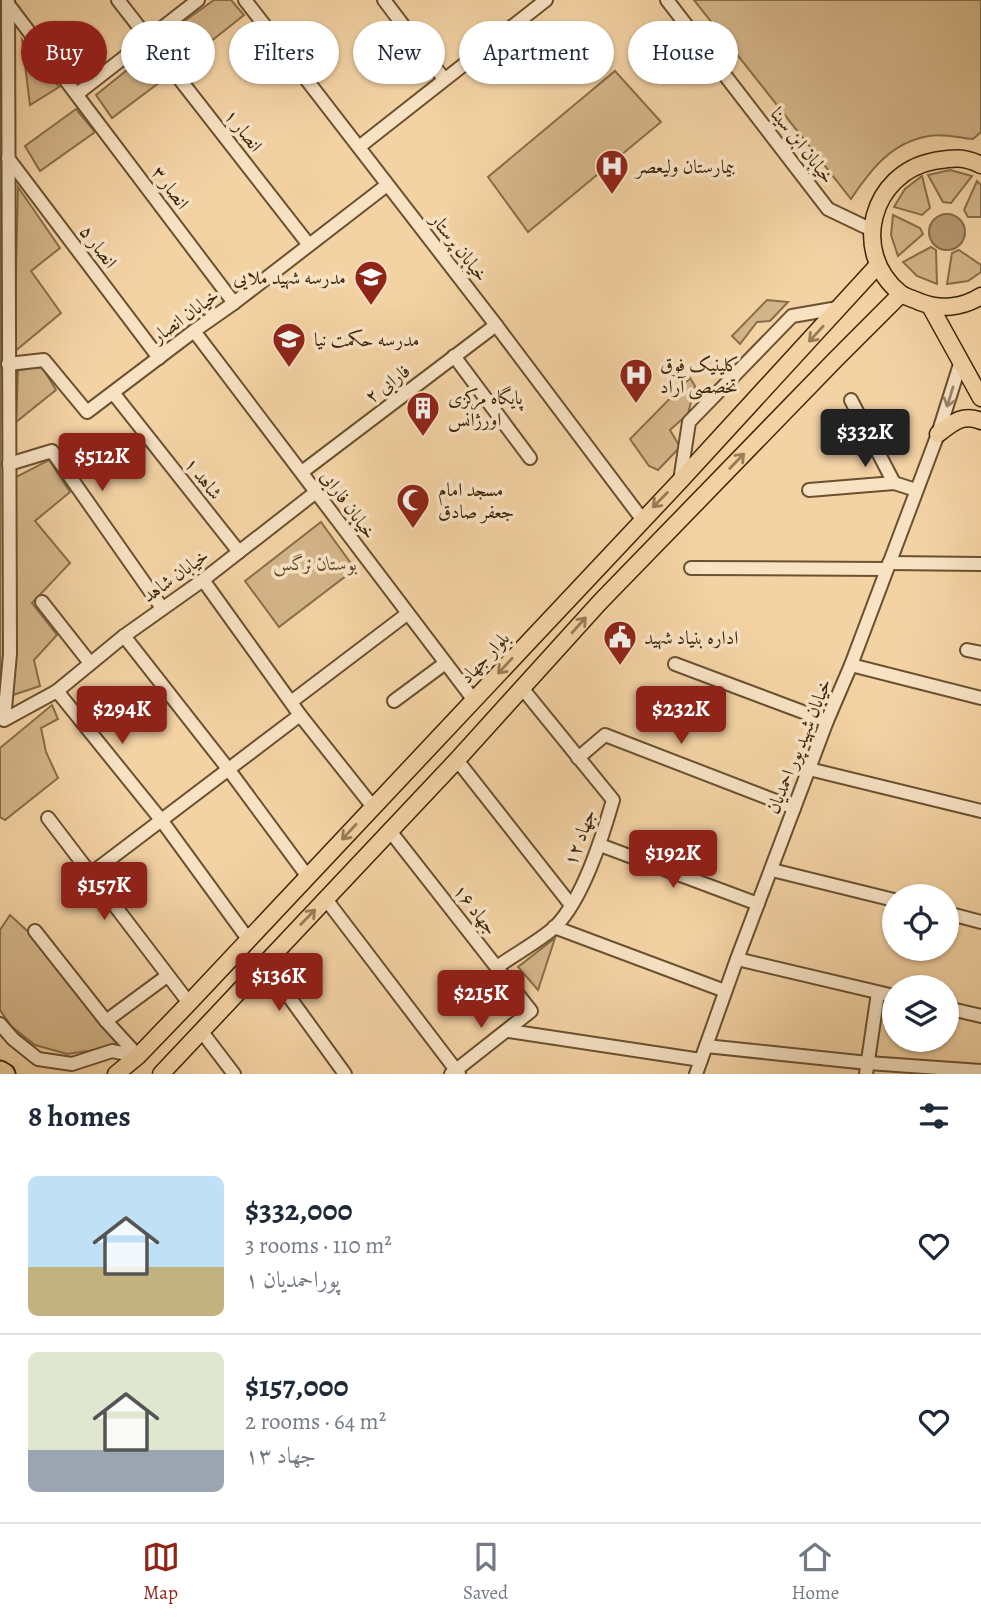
<!DOCTYPE html>
<html lang="en">
<head>
<meta charset="utf-8">
<style>
  body { margin:0; font-family:Alegreya,Amiri,serif; background:#f6f6f7; color:#1f2937; height:100vh; display:flex; flex-direction:column; font-size:26px; white-space:nowrap }
  * { box-sizing:border-box; margin:0 }
  p { font-size:23px; color:#747a83 }
  .icon { flex:none; width:38px; height:38px; fill:none; stroke:currentColor; stroke-width:2; stroke-linecap:round; stroke-linejoin:round }
  .map { position:relative; height:1074px; overflow:hidden }
  .sheet { display:flex; flex-direction:column; background:#fff; flex:1 }
  .sheet>* { flex:none }
  .guide { position:absolute; left:21px; top:21px; width:940px; height:63px; display:flex; gap:14px }
  .tools { position:absolute; left:882px; top:884px; display:grid; gap:14px }
  .tools a { display:grid; place-items:center; width:77px; height:77px; border-radius:50%; background:#fff; box-shadow:0 2px 5px #0004; font-size:35px }
  .price { position:absolute; translate:-50% -60px; padding:0 16px; border-radius:7px; background:#8f2418; color:#fff; font-size:23px; line-height:46px; filter:drop-shadow(0 2px 4px #0008) }
  .price::after { content:''; position:absolute; left:50%; top:42px; width:21px; height:16px; margin-left:-10px; background:inherit; clip-path:polygon(0 0,100% 0,50% 100%) }
  .price.current { background:#222; color:#fff }
  ul { padding:0; list-style:none }
  li { display:flex; align-items:center; gap:21px; height:175px; padding:0 28px }
  li+li { border-top:2px solid #e0e1e3 }
  li span { display:grid; place-items:center; flex:none; width:196px; height:140px; border-radius:10px; color:#555 }
  li>.icon { margin-inline-start:auto }
  span .icon { width:84px; height:84px; fill:#fffc; stroke-width:1 }
  li b { font-size:30px }
  h2 { display:flex; justify-content:space-between; align-items:center; height:84px; padding:0 28px; font-size:30px }
  .pill { padding:0 24px; border-radius:32px; background:#fff; box-shadow:0 2px 5px #0004; font-size:24px; line-height:63px }
  .pill.current { background:#8f2418; color:#fff }
  .dock { display:flex; justify-content:space-around; align-items:center; height:98px; border-top:2px solid #e0e1e3; background:#fff; font-size:19px; color:#747a83 }
  .dock a { display:grid; justify-items:center; gap:4px }
  .dock .current { color:#8f2418 }
  .map>svg:first-child { display:block }
  .green { fill:#d4b589; stroke:#886e48; stroke-width:2 }
  .water { fill:#b5986f; stroke:#856a46; stroke-width:2 }
  .lines { fill:none; stroke-linecap:round; stroke-linejoin:round }
  .minor-casing { stroke:#6a512f; stroke-width:16 }
  .major-casing { stroke:#3d2608; stroke-width:19 }
  .highway-casing { stroke:#3d2608; stroke-width:23 }
  .minor { stroke:#f7e2c4; stroke-width:12 }
  .major { stroke:#f3d2a4; stroke-width:16 }
  .highway { stroke:#f3d2a4; stroke-width:19 }
  .oneway { stroke:#987c56 }
  .oneway2 { stroke:#9a8466 }
  .labels { text-anchor:middle; stroke-width:7; stroke-linejoin:round; paint-order:stroke }
  .street-label { font-size:19px; fill:#3d2608; stroke:#f7e2c4 }
  .poi-label { font-size:19px; fill:#3d2608; stroke:#f7e2c4; text-anchor:start }
  .park-label { font-size:19px; font-style:italic; fill:#634a28; stroke:#f7e2c4 }
</style>
</head>
<body>
<div class="map">
<svg width="981" height="1074" viewBox="0 0 981 1074">
  <rect width="100%" height="100%" fill="#f3d2a4"/>
  <filter id="stains"><feTurbulence type="fractalNoise" baseFrequency=".00286" numOctaves="4"/><feColorMatrix values="0 0 0 0 .2 0 0 0 0 .09 0 0 0 0 .02 0 0 0 .5 -.17"/></filter>
  <radialGradient id="worn" r=".72"><stop offset=".6" stop-color="#630" stop-opacity="0"/><stop offset="1" stop-color="#630" stop-opacity=".3"/></radialGradient>
  <g class="green">
    <polygon points="0,0 8,0 8,654 0,721"/>
    <polygon points="214,0 231,0 244,15 181,65 165,35"/>
    <path d="M694,0h287v132l-8,7c-13,-1 -30,-6 -44,-3 -37,6 -58,33 -78,63z"/>
    <polygon points="22,40 59,87 30,105"/>
    <polygon points="147,54 164,79 112,118 96,95"/>
    <polygon points="615,71 661,122 528,232 488,177"/>
    <polygon points="76,109 95,132 40,171 25,146"/>
    <polygon points="950,170 972,176 951,203 943,202 928,175"/>
    <polygon points="922,176 930,208 922,215 894,207 905,189"/>
    <polygon points="977,181 981,185 981,217 968,217 964,210"/>
    <polygon points="18,187 60,248 31,271 61,313 14,352"/>
    <polygon points="893,215 920,228 923,234 898,256 891,235"/>
    <polygon points="931,247 936,250 937,284 917,276 903,262"/>
    <polygon points="959,250 981,265 981,272 968,281 947,284 952,253"/>
    <polygon points="767,300 788,302 770,321 757,322 740,344 732,336"/>
    <polygon points="42,367 56,390 16,422 18,370"/>
    <polygon points="690,378 695,386 688,414 670,430 680,447 658,470 649,466 630,439"/>
    <polygon points="49,460 70,492 35,521 70,563 32,603 57,635 34,660 40,686 13,695 16,477"/>
    <polygon points="321,522 355,569 279,627 245,581"/>
    <polygon points="52,705 58,719 41,728 46,752 58,778 5,820 0,817 0,748"/>
    <polygon points="10,915 35,938 117,1044 95,1050 67,1054 35,1045 11,1026 0,1010 0,930"/>
    <polygon points="555,938 538,990 518,967"/>
  </g>
  <circle class="water" cx="947" cy="232" r="18"/>
  <g class="lines">
    <defs>
      <g id="minor">
        <polyline points="8,0 10,654 4,720 57,691 124,636 203,580 316,492"/>
        <polyline points="118,0 309,245"/>
        <polyline points="245,0 496,325 642,519"/>
        <polyline points="384,0 444,79"/>
        <polyline points="667,0 828,209 872,230"/>
        <polyline points="8,4 234,303"/>
        <polyline points="77,94 198,0"/>
        <polyline points="359,147 546,0"/>
        <polyline points="8,158 159,358"/>
        <polyline points="194,331 473,699"/>
        <polyline points="454,356 530,458"/>
        <polyline points="8,364 44,360 87,412 194,331 234,303 387,185"/>
        <polyline points="114,394 239,552"/>
        <polyline points="851,400 894,483"/>
        <polyline points="9,464 52,451 162,608"/>
        <polyline points="302,472 496,325"/>
        <polyline points="680,481 689,422 792,316 838,308"/>
        <polyline points="809,490 894,483 916,490"/>
        <polyline points="889,563 981,564"/>
        <polyline points="691,568 886,569"/>
        <polyline points="203,580 300,715 373,807"/>
        <polyline points="42,602 90,663"/>
        <polyline points="124,636 229,770 308,877"/>
        <polyline points="967,650 981,653"/>
        <polyline points="675,664 827,721"/>
        <polyline points="851,665 981,698"/>
        <polyline points="57,691 162,821 248,939"/>
        <polyline points="394,701 444,664"/>
        <polyline points="291,702 407,614"/>
        <polyline points="578,758 605,735 794,808"/>
        <polyline points="457,760 571,905"/>
        <polyline points="809,769 981,811"/>
        <polyline points="48,818 189,1003"/>
        <polyline points="390,831 531,1011 451,1074"/>
        <polyline points="600,845 758,904"/>
        <polyline points="772,870 894,900"/>
        <polyline points="89,875 300,715"/>
        <polyline points="325,898 459,1074"/>
        <polyline points="947,913 981,922"/>
        <polyline points="554,927 725,991"/>
        <polyline points="35,931 106,1021 138,1056"/>
        <polyline points="737,959 894,996"/>
        <polyline points="266,965 345,1074"/>
        <path d="M497,967c18,-13 41,-25 58,-40 28,-28 47,-89 58,-127l-91,-112"/>
        <polyline points="947,1008 981,1016"/>
        <polyline points="106,1021 167,976"/>
        <polyline points="0,1024 13,1039 38,1059 72,1064 112,1051 137,1056"/>
        <polyline points="509,1031 701,1060"/>
        <polyline points="202,1032 234,1074"/>
        <polyline points="706,1046 868,1063 981,1071"/>
        <polyline points="696,1074 737,959 827,721 851,665 938,434 961,361"/>
        <polyline points="866,1074 878,993"/>
      </g>
      <g id="major">
        <path d="M981,165c-18,-9 -28,-7 -47,-4 -63,12 -84,91 -34,132 5,4 14,6 20,9 20,8 42,6 61,-6"/>
        <polyline points="930,306 981,398"/>
        <path d="M938,434c14,-11 25,-21 43,-13"/>
        <polyline points="116,1074 138,1056 189,1003 680,481 878,265"/>
        <polyline points="161,1074 457,760 600,602 836,359 901,294"/>
      </g>
      <polyline id="highway" points="0,1071 5,1074"/>
    </defs>
    <use href="#minor" class="minor-casing"/>
    <use href="#major" class="major-casing"/>
    <use href="#highway" class="highway-casing"/>
    <use href="#minor" class="minor"/>
    <use href="#major" class="major"/>
    <use href="#highway" class="highway"/>
  </g>
  <defs><path id="oneway-shaft" d="M-6 0H5M1.5-3L5.5 0L1.5 3" fill="none" stroke-width="1.6" stroke-linecap="round" stroke-linejoin="round" transform="scale(1.75)"/></defs>
  <g class="oneway">
    <use href="#oneway-shaft" transform="translate(816 334) rotate(133)"/>
    <use href="#oneway-shaft" transform="translate(737 461) rotate(-46)"/>
    <use href="#oneway-shaft" transform="translate(660 500) rotate(135)"/>
    <use href="#oneway-shaft" transform="translate(579 625) rotate(-48)"/>
    <use href="#oneway-shaft" transform="translate(505 666) rotate(133)"/>
    <use href="#oneway-shaft" transform="translate(349 832) rotate(133)"/>
    <use href="#oneway-shaft" transform="translate(308 917) rotate(-46)"/>
  </g>
  <use class="oneway2" href="#oneway-shaft" transform="translate(950 397) rotate(107)"/>
  <defs>
    <symbol id="hospital-pin" viewBox="-11 -11 22 30"><path d="M0 17L-7.5 6A9.5 9.5 0 1 1 7.5 6Z" fill="#8f2418" stroke="#f7e2c4"/><path d="M-5-5h3v3.5h4V-5h3V5h-3V1.5h-4V5h-3Z" fill="#fff"/></symbol>
    <symbol id="school-pin" viewBox="-11 -11 22 30"><path d="M0 17L-7.5 6A9.5 9.5 0 1 1 7.5 6Z" fill="#8f2418" stroke="#f7e2c4"/><path d="M0-5L7-2L0 1L-7-2ZM-4 1L0 2.5L4 1V4Q0 6-4 4Z" fill="#fff"/></symbol>
    <symbol id="building-pin" viewBox="-11 -11 22 30"><path d="M0 17L-7.5 6A9.5 9.5 0 1 1 7.5 6Z" fill="#8f2418" stroke="#f7e2c4"/><path d="M-4-6H4V6H1V3H-1V6H-4ZM-2.5-4.3h1.7v1.8h-1.7ZM.8-4.3h1.7v1.8H.8ZM-2.5-1h1.7V.8h-1.7ZM.8-1h1.7V.8H.8Z" fill="#fff"/></symbol>
    <symbol id="mosque-pin" viewBox="-11 -11 22 30"><path d="M0 17L-7.5 6A9.5 9.5 0 1 1 7.5 6Z" fill="#8f2418" stroke="#f7e2c4"/><path d="M3.5-4.9A6 6 0 1 0 3.5 4.9A5 5 0 1 1 3.5-4.9Z" fill="#fff"/></symbol>
    <symbol id="civic-pin" viewBox="-11 -11 22 30"><path d="M0 17L-7.5 6A9.5 9.5 0 1 1 7.5 6Z" fill="#8f2418" stroke="#f7e2c4"/><path d="M-.6-6.5H3V-4.5H.6V-3L4-1V1h2V6H-6V1h2V-1L-.6-3ZM-1.2 2.5V6h2.4V2.5Z" fill="#fff"/></symbol>
  </defs>
  <g fill-rule="evenodd">
    <use href="#hospital-pin" x="593" y="147" width="38" height="52"/>
    <use href="#school-pin" x="352" y="258" width="38" height="52"/>
    <use href="#school-pin" x="270" y="320" width="38" height="52"/>
    <use href="#hospital-pin" x="617" y="356" width="38" height="52"/>
    <use href="#building-pin" x="404" y="389" width="38" height="52"/>
    <use href="#mosque-pin" x="394" y="481" width="38" height="52"/>
    <use href="#civic-pin" x="601" y="618" width="38" height="52"/>
  </g>
  <g class="labels">
    <g class="street-label">
      <text transform="translate(244 130) rotate(52)" y="7">انصار ۱</text>
      <text transform="translate(803 145) rotate(52)" y="7">خیابان ابن سینا</text>
      <text transform="translate(171 187) rotate(53)" y="7">انصار ۳</text>
      <text transform="translate(99 246) rotate(53)" y="7">انصار ۵</text>
      <text transform="translate(460 247) rotate(52)" y="7">خیابان پرستار</text>
      <text transform="translate(185 315) rotate(-36)" y="7">خیابان انصار</text>
      <text transform="translate(387 383) rotate(-37)" y="7">فارابی ۲</text>
      <text transform="translate(204 478) rotate(52)" y="7">شاهد ۱</text>
      <text transform="translate(349 504) rotate(54)" y="7">خیابان فارابی</text>
      <text transform="translate(175 575) rotate(-36)" y="7">خیابان شاهد</text>
      <text transform="translate(484 657) rotate(-47)" y="7">بلوار جهاد</text>
      <text transform="translate(798 746) rotate(-68)" y="7">خیابان شهید پور احمدیان</text>
      <text transform="translate(579 837) rotate(-69)" y="7">جهاد ۱۲</text>
      <text transform="translate(476 909) rotate(52)" y="7">جهاد ۱۶</text>
    </g>
    <g class="poi-label">
      <text x="636" y="173">بیمارستان ولیعصر</text>
      <text x="346" y="284" text-anchor="end">مدرسه شهید ملایی</text>
      <text x="314" y="346">مدرسه حکمت نیا</text>
      <text x="660" y="371">کلینیک فوق<tspan x="660" dy="22">تخصصی آراد</tspan></text>
      <text x="448" y="404">پایگاه مرکزی<tspan x="448" dy="22">اورژانس</tspan></text>
      <text x="438" y="496">مسجد امام<tspan x="438" dy="22">جعفر صادق</tspan></text>
      <text x="644" y="644">اداره بنیاد شهید</text>
    </g>
    <g class="park-label">
      <text x="315" y="570">بوستان نرگس</text>
    </g>
  </g>
  <rect width="100%" height="100%" filter="url(#stains)"/>
  <rect width="100%" height="100%" fill="url(#worn)"/>
</svg>
<div class="tools">
<a><svg class="icon" aria-label="locate" viewBox="0 0 24 24"><circle cx="12" cy="12" r="6"/><path d="M12 2v4M12 18v4M2 12h4M18 12h4"/></svg></a>
<a><svg class="icon" aria-label="layers" viewBox="0 0 24 24"><path d="M12 4l9 5-9 5-9-5zM3 14l9 5 9-5"/></svg></a>
</div>
<b class="price current" style="left:865px;top:469px">$332K</b>
<b class="price" style="left:102px;top:493px">$512K</b>
<b class="price" style="left:122px;top:746px">$294K</b>
<b class="price" style="left:681px;top:746px">$232K</b>
<b class="price" style="left:673px;top:890px">$192K</b>
<b class="price" style="left:104px;top:922px">$157K</b>
<b class="price" style="left:279px;top:1013px">$136K</b>
<b class="price" style="left:481px;top:1030px">$215K</b>
<div class="guide">
<a class="pill current">Buy</a>
<a class="pill">Rent</a>
<a class="pill">Filters</a>
<a class="pill">New</a>
<a class="pill">Apartment</a>
<a class="pill">House</a>
</div>
</div>
<section class="sheet">
<h2>8 homes<svg class="icon" aria-label="filters" viewBox="0 0 24 24"><path d="M4 7h16M4 17h16"/><circle cx="9" cy="7" r="2"/><circle cx="15" cy="17" r="2"/></svg></h2>
<ul>
<li><span style="background:linear-gradient(#bfe0f5 65%,#c2b280 0)"><svg class="icon" aria-label="home" viewBox="0 0 24 24"><path d="M3 11l9-7 9 7M6 9v11h12V9"/></svg></span><div><b>$332,000</b><p>3 rooms · 110 m²</p><p>پوراحمدیان ۱</p></div><svg class="icon" aria-label="heart" viewBox="0 0 24 24"><path d="M12 20l-8-8c-3-5 5-10 8-4 3-6 11-1 8 4z"/></svg></li>
<li><span style="background:linear-gradient(#dfe7d0 70%,#9aa5b1 0)"><svg class="icon" aria-label="home" viewBox="0 0 24 24"><path d="M3 11l9-7 9 7M6 9v11h12V9"/></svg></span><div><b>$157,000</b><p>2 rooms · 64 m²</p><p>جهاد ۱۳</p></div><svg class="icon" aria-label="heart" viewBox="0 0 24 24"><path d="M12 20l-8-8c-3-5 5-10 8-4 3-6 11-1 8 4z"/></svg></li>
</ul>
</section>
<nav class="dock">
<a class="current"><svg class="icon" aria-label="map" viewBox="0 0 24 24"><path d="M3 6l6-2 6 2 6-2v14l-6 2-6-2-6 2zM9 4v14M15 6v14"/></svg>Map</a>
<a><svg class="icon" aria-label="saved" viewBox="0 0 24 24"><path d="M7 4h10v16l-5-4-5 4z"/></svg>Saved</a>
<a><svg class="icon" aria-label="home" viewBox="0 0 24 24"><path d="M3 11l9-7 9 7M6 9v11h12V9"/></svg>Home</a>
</nav>
</body>
</html>
